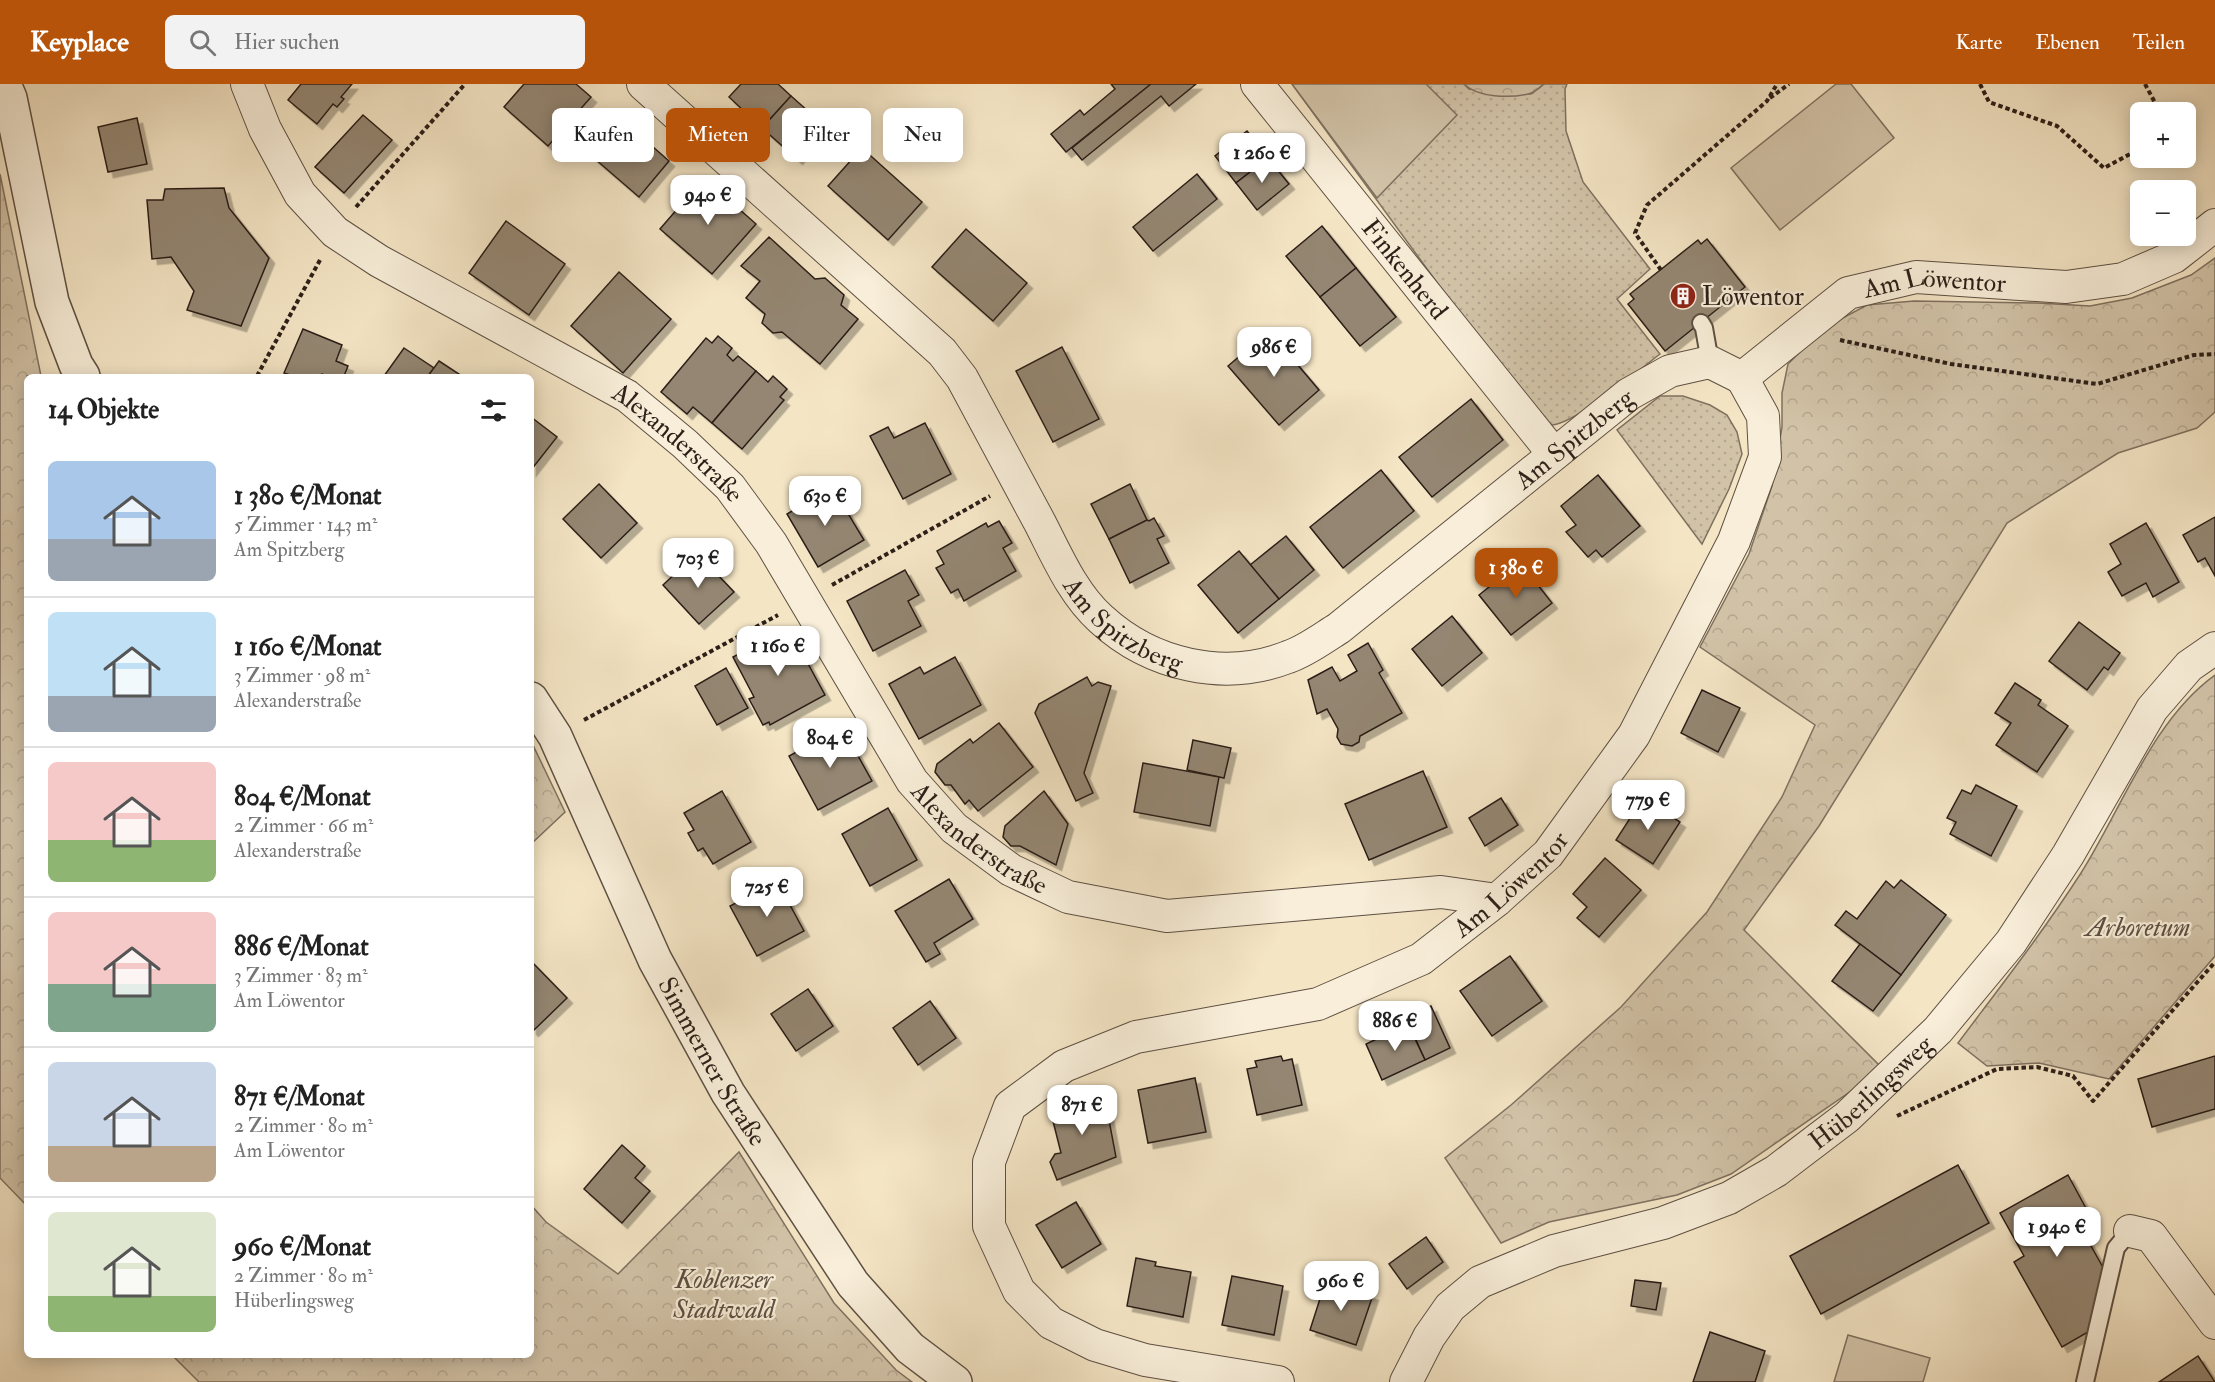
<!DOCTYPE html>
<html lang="de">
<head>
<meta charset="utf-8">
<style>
  body { margin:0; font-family:"IM FELL Double Pica",serif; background:#f2f2f2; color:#222; height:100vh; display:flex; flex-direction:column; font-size:22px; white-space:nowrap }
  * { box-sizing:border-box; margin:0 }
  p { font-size:20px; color:#767676 }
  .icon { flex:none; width:33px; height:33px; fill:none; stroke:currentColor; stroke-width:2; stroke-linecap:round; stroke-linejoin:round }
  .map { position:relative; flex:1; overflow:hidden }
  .panel { position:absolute; left:24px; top:290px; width:510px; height:984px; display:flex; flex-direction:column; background:#fff; border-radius:9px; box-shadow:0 3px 15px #0003 }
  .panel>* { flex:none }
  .hud { position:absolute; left:552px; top:24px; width:570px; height:54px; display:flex; gap:12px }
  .controls { position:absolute; left:2130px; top:18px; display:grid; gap:12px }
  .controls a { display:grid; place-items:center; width:66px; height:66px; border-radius:9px; background:#fff; box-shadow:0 3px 15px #0003; font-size:30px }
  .price { position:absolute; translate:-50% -51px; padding:0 14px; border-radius:12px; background:#fff; color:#222; font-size:20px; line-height:39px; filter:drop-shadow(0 2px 3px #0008) }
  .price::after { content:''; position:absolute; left:50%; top:36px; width:18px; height:14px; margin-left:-9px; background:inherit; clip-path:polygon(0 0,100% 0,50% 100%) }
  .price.selected { background:#b45309; color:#fff }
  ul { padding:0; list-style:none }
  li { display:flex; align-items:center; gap:18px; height:150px; padding:0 24px }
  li+li { border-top:2px solid #e0e0e0 }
  li span { display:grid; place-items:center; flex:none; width:168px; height:120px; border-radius:9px; color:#555 }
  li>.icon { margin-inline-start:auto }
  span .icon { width:72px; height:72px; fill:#fffc; stroke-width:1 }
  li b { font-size:26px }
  h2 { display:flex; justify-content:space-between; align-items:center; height:72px; padding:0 24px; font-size:26px }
  .pill { padding:0 21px; border-radius:9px; background:#fff; box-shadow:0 3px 15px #0003; font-size:21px; line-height:54px }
  .pill.selected { background:#b45309; color:#fff }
  header { display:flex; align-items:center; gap:36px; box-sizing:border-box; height:84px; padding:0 30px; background:#b45309; color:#fff }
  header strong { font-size:28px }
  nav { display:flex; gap:33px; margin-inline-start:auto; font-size:21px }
  .search { width:420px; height:54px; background:#f2f2f2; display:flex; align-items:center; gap:15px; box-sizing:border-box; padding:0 21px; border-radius:9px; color:#767676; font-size:22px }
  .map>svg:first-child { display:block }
  .grass { fill:url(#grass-dots); stroke:#7f7160; stroke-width:1.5 }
  .forest { fill:url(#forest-crowns); stroke:#7f7160; stroke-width:1.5 }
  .green { fill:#d2c3a8; stroke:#7f7160; stroke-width:1.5 }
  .building { fill:#948672; stroke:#2c1f18; stroke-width:1.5; filter:url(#shadow) }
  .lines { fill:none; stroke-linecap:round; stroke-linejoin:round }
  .service-casing { stroke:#5e5043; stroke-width:20 }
  .minor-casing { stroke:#5e5043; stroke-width:34 }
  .tertiary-casing { stroke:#5e5043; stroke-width:36 }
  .path { stroke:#2c1f18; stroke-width:4; stroke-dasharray:4.5 3; stroke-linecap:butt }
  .service { stroke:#f8eed9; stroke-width:16 }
  .minor { stroke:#f8eed9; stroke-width:32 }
  .tertiary { stroke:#f8eed9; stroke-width:33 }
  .labels { text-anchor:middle; stroke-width:4.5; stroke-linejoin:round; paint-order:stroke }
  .street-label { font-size:26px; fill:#2c1f18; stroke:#f8eed9 }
  .poi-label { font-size:26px; fill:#2c1f18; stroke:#f8eed9; text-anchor:start }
  .park-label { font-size:26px; font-style:italic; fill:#5e5043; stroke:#f8eed9 }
</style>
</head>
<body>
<header>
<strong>Keyplace</strong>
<div class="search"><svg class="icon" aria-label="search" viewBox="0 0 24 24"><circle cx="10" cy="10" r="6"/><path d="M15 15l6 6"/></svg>Hier suchen</div>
<nav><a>Karte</a><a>Ebenen</a><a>Teilen</a></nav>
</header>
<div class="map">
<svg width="2215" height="1298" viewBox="0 0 2215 1298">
  <defs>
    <pattern id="grass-dots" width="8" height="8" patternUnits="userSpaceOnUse" patternTransform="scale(1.5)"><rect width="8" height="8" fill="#d2c3a8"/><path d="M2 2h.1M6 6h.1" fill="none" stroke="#b4a790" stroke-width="1.8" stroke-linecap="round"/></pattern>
    <pattern id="forest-crowns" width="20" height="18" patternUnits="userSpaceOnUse" patternTransform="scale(1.5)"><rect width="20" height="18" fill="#d2c3a8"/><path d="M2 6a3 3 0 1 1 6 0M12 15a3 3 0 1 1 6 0" fill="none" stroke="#b4a790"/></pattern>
    <filter id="shadow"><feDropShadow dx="5.5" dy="5.5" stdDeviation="0" flood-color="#0004"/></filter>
  </defs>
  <rect width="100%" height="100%" fill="#f4e5c5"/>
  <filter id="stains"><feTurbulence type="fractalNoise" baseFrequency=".00333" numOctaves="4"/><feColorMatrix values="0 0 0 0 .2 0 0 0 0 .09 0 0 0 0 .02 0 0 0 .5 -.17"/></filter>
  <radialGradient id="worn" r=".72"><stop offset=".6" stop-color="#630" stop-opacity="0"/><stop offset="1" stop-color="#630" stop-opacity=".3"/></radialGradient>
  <g class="grass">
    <path d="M1292,0h172l5,5 62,5 13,-10h23l-2,5 1,42 17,51 67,87 -33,30 43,55c-21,16 -85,70 -108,71 -6,0 -11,-4 -16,-7z"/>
    <polygon points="1660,312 1683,312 1710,321 1727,331 1737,348 1742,370 1729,405 1702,460 1617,346"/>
  </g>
  <g class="forest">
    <path d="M1464,0h80c-5,4 -10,9 -16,10 -18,4 -50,4 -64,-10z"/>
    <polygon points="0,90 41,292 27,292 27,1122 0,1094"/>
    <polygon points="2215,174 2215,328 2197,344 2118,369 2007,439 1819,742 1744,846 1883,985 1731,1090 1677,1111 1549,1138 1501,1159 1445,1074 1511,1021 1621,923 1707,828 1782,713 1815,641 1700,563 1749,470 1772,402 1782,343 1782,309 1788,280 1824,244 1867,221 1914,217 2038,219 2090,222 2132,214 2191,191"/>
    <path d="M2215,591v281l-106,123 -70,-16 -52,3 -29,-23c42,-56 85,-111 123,-170 40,-63 72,-154 134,-198z"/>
    <polygon points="531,657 565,728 531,760"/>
    <polygon points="739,1068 834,1219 896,1286 912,1298 199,1298 172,1271 531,1270 531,1121 546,1138 618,1190"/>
  </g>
  <g class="green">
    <polygon points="1292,0 1426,0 1457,31 1377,114"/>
    <polygon points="1836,0 1851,0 1894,54 1780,146 1731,84"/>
    <polygon points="1848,1251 1930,1274 1923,1298 1834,1298"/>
  </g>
  <g class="building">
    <polygon points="301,0 352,0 341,13 344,15 337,23 333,20 317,40 288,16"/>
    <polygon points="524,0 576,0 591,13 548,62 504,23"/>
    <polygon points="741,0 778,0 791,12 762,44 729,13"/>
    <polygon points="1111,0 1151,0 1066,68 1051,50 1080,26 1084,31 1115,5"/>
    <polygon points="1151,0 1196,0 1169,22 1161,12 1082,76 1072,64"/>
    <polygon points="791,12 826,43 797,75 762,44"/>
    <polygon points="363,31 392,56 344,109 315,83"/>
    <polygon points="619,33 669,77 639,113 588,69"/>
    <polygon points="137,34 147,80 108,88 98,43"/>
    <polygon points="1247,47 1268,74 1236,99 1215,72"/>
    <polygon points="862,64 922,118 888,156 828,102"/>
    <polygon points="1268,74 1289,100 1257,126 1236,99"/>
    <polygon points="1197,90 1217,115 1153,167 1133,143"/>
    <polygon points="704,94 756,140 712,190 660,145"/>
    <polygon points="224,104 229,124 269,174 241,242 187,226 194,207 171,173 152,175 147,116 163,116 165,105"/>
    <polygon points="506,137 565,180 529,231 469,189"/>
    <polygon points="1322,142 1356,184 1320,213 1286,172"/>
    <polygon points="966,145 1027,199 993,237 932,183"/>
    <polygon points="769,153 815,195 825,194 844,211 841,221 858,235 820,280 782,248 773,249 762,239 765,230 746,214 760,197 741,182"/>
    <polygon points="1707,155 1745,203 1665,267 1628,220 1634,215 1630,210 1698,156 1701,160"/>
    <polygon points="1356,184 1396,233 1360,262 1320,213"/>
    <polygon points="619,188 671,235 623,289 571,242"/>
    <polygon points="303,245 342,261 336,277 348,282 344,292 326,292 322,290 321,292 293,292 284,289"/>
    <polygon points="1269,247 1319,306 1279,341 1228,282"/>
    <polygon points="718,252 732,264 727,271 733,277 738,272 756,287 712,339 693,323 687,330 661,308 706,254 712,259"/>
    <polygon points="1062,263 1099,335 1053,358 1016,287"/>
    <polygon points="404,264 434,284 428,292 384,292"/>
    <polygon points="439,277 462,292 428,292"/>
    <polygon points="756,287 768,298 773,292 787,305 780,313 784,316 742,365 712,339"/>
    <polygon points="1471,315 1503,356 1432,413 1399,373"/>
    <polygon points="531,333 557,353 531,386"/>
    <polygon points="925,339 951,390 903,415 870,352 888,343 894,354"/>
    <polygon points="1381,386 1414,427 1343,484 1310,443"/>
    <polygon points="1598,391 1640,442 1602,473 1596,466 1588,473 1566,448 1576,441 1561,422"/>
    <polygon points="599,400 637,439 601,474 563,435"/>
    <polygon points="1130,400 1147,436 1109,455 1091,420"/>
    <polygon points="832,403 864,456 818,483 787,430"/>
    <polygon points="2215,433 2215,492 2205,474 2198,478 2183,451"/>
    <polygon points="1154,434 1164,452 1157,455 1169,479 1130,499 1109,455 1147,436 1149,437"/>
    <polygon points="999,437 1012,459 1003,464 1016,487 964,517 958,505 951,509 936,484 944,480 937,467 986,439 988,443"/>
    <polygon points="2146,439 2179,498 2153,513 2146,499 2122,512 2108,488 2121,480 2110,460"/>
    <polygon points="1286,452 1314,486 1279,515 1250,481"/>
    <polygon points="1239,467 1279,515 1238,549 1198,501"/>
    <polygon points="697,469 734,508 699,540 663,501"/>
    <polygon points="1520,478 1552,519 1511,551 1479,511"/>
    <polygon points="905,486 919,511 908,517 921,542 873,567 847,517"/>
    <polygon points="1452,532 1482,569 1442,602 1412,565"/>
    <polygon points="2079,538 2120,569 2108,586 2104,583 2087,606 2049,577"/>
    <polygon points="788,543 825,611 770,641 769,638 763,641 749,615 754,613 733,573"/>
    <polygon points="1368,559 1383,586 1379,589 1402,629 1360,652 1359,658 1352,662 1341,660 1337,653 1338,645 1327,625 1317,630 1308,596 1332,583 1340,597 1357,587 1348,571"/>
    <polygon points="955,573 981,621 919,655 889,600 920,583 924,590"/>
    <polygon points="726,584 748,624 717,641 695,602"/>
    <polygon points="1087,593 1092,602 1098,598 1111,602 1084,689 1093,709 1076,717 1035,629 1039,620"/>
    <polygon points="2015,599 2041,616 2038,621 2068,642 2037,688 1996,661 2011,639 1995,629"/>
    <polygon points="1702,606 1740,624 1718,668 1681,649"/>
    <polygon points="999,639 1033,683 978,727 969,716 965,720 951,701 945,701 935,688 937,680 970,655 973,659"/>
    <polygon points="842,643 872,697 818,726 789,672"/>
    <polygon points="1193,656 1231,664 1224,694 1187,686"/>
    <polygon points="1143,679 1219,693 1210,742 1134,728"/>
    <polygon points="1423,687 1447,743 1369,776 1345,720"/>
    <polygon points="1976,701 2017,722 1991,772 1950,750 1956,738 1947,734 1962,706 1971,710"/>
    <polygon points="722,707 751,758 713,780 703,764 698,767 688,749 694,746 684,729"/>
    <polygon points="1044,707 1068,740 1056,781 1020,762 1011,762 1003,753 1005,742"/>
    <polygon points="1501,714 1518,741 1485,762 1469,734"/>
    <polygon points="1643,714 1680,738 1653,780 1616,756"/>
    <polygon points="888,724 917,776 870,802 842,750"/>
    <polygon points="1605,774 1641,806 1599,853 1577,834 1587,823 1573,810"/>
    <polygon points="949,795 973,835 934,859 940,870 926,878 895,827"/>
    <polygon points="1901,796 1946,831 1901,891 1835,841 1846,827 1857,835 1886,797 1894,804"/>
    <polygon points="777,797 804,847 757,872 730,822"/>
    <polygon points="1860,860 1901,891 1873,927 1832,897"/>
    <polygon points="1510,872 1542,917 1492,952 1460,907"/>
    <polygon points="531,877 567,914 533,947 531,945"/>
    <polygon points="808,905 833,942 796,967 771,930"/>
    <polygon points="930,917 956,954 918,981 893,944"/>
    <polygon points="1431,922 1450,964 1425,976 1406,934"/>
    <polygon points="1408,940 1425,976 1382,996 1366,960"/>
    <polygon points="1281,972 1283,977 1292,975 1302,1021 1257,1031 1247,985 1257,983 1255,977"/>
    <polygon points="2215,972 2215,1025 2152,1043 2138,995"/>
    <polygon points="1195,994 1206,1048 1148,1059 1138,1006"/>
    <polygon points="1091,1007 1097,1007 1105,1015 1116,1073 1057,1096 1050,1078 1055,1070 1061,1069 1050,1025 1080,1019 1086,1009"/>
    <polygon points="622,1061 645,1082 635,1094 650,1107 622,1139 584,1105"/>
    <polygon points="1958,1081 1989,1139 1821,1230 1790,1172"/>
    <polygon points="2068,1091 2088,1128 2076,1135 2105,1187 2088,1248 2062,1263 2014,1178 2024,1172 2000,1129"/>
    <polygon points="1076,1118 1101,1160 1062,1184 1036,1141"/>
    <polygon points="1426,1153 1443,1178 1407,1205 1389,1180"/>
    <polygon points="1136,1174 1156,1178 1155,1182 1191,1188 1183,1233 1127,1222"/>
    <polygon points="1232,1192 1283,1202 1274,1251 1222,1241"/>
    <polygon points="1326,1196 1373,1211 1356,1261 1310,1246"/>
    <polygon points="1635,1196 1661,1199 1656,1226 1631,1222"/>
    <polygon points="1710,1248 1765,1267 1755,1298 1693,1298"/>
    <polygon points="2198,1272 2215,1298 2159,1298"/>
  </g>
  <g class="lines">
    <defs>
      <g id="service">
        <polyline points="1701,239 1704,244 1710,278"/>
        <polyline points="2085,1298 2116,1164 2130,1147"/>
      </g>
      <g id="minor">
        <path id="s1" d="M247,0l18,45 35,65 35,38 44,29 248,135 58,48 45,43 41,56 141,238 42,47 57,42 57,27 99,19 274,-24 56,8"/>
        <path id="s2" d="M643,0l299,268 20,26c26,49 52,97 78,145 17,33 33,71 61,96 50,46 123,63 187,38 18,-6 35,-19 51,-29l290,-234 41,-23 40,-9 32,16"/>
        <path id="s3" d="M1257,0l296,369"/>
        <path id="s4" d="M1742,294l106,-85 68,-16 150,10 57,-8 51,-22 41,-32"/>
        <polyline points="2130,1147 2151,1152 2215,1239"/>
        <path id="s5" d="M1278,1298l-133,-22 -50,-15 -44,-22 -32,-32 -30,-65v-64l21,-56 54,-40 72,-29 182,-33 103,-45 76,-59 51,-46 86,-119 100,-194 31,-84 -2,-41 -21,-38"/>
        <path id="s6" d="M1406,1298l23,-45 21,-30 30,-25 74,-31 109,-28 66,-25 47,-27 71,-54 91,-87 73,-88 57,-87 84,-146 37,-43 26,-18"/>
      </g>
      <g id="tertiary">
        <polyline points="4,0 10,14 52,218 76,281 83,292"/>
        <path id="s7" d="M531,615l24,37 100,224 73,133 125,191 57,64 45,34"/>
      </g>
    </defs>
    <use href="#service" class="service-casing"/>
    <use href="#minor" class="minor-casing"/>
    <use href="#tertiary" class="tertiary-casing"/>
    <g class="path">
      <polyline points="1980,0 1989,18 2057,42 2104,84 2132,69 2140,61"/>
      <polyline points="2145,0 2160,28"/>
      <polyline points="1770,14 1789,0"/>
      <polyline points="356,123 465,0"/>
      <polyline points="1661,186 1635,149 1647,121 1767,17 1777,0"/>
      <polyline points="1840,256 1951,280 2097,300 2194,271 2215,270"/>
      <polyline points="257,292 320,176"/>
      <polyline points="832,501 990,412"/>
      <polyline points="584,636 778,531"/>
      <polyline points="1897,1032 1997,985 2037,983 2073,992 2093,1017 2215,878"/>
    </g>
    <use href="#service" class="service"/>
    <use href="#minor" class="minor"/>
    <use href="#tertiary" class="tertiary"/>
  </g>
  <defs>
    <symbol id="building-disc" viewBox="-11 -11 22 22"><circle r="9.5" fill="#8f2418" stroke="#f8eed9"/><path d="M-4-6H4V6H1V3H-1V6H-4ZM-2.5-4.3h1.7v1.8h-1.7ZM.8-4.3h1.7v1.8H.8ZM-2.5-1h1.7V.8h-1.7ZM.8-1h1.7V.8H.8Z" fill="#fff"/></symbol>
  </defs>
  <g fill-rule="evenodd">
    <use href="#building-disc" x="1668" y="197" width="30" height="30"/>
  </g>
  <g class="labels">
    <g class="street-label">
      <text dy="9" stroke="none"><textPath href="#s3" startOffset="237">Finkenherd</textPath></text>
      <text dy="9" stroke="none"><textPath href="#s4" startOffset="224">Am Löwentor</textPath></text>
      <text dy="9" stroke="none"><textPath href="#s2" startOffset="1275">Am Spitzberg</textPath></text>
      <text dy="9" stroke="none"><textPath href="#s1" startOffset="578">Alexanderstraße</textPath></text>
      <text dy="9" stroke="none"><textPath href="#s2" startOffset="735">Am Spitzberg</textPath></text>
      <text dy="9" stroke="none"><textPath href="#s1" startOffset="1082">Alexanderstraße</textPath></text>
      <text dy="9" stroke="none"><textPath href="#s5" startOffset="1036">Am Löwentor</textPath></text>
      <text dy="9" stroke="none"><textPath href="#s7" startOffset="406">Simmerner Straße</textPath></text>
      <text dy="9" stroke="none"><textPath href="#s6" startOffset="567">Hüberlingsweg</textPath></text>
    </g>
    <g class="poi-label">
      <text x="1702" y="221">Löwentor</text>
    </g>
    <g class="park-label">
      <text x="2138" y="852">Arboretum</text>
      <text x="724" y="1204">Koblenzer<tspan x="724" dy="30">Stadtwald</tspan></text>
    </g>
  </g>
  <rect width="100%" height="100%" filter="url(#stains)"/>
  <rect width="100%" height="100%" fill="url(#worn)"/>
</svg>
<div class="controls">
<a>+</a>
<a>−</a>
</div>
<b class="price" style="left:1262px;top:100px">1 260 €</b>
<b class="price" style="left:708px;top:142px">940 €</b>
<b class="price" style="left:1274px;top:294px">986 €</b>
<b class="price" style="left:825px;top:443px">630 €</b>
<b class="price" style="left:698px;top:505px">703 €</b>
<b class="price selected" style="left:1516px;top:515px">1 380 €</b>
<b class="price" style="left:778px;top:593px">1 160 €</b>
<b class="price" style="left:830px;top:685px">804 €</b>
<b class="price" style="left:1648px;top:747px">779 €</b>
<b class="price" style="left:767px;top:834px">725 €</b>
<b class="price" style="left:1395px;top:968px">886 €</b>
<b class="price" style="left:1082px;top:1052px">871 €</b>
<b class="price" style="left:2057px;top:1174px">1 940 €</b>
<b class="price" style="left:1341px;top:1228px">960 €</b>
<div class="hud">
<a class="pill">Kaufen</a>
<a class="pill selected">Mieten</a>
<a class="pill">Filter</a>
<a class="pill">Neu</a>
</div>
<section class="panel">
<h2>14 Objekte<svg class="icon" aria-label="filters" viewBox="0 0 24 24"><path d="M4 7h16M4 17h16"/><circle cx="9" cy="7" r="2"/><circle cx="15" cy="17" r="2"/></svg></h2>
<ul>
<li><span style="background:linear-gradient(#a9c7e8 65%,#9aa5b1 0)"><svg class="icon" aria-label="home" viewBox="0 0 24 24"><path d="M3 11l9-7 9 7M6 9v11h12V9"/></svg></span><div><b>1 380 €/Monat</b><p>5 Zimmer · 143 m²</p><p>Am Spitzberg</p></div></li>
<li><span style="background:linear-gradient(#bfe0f5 70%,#9aa5b1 0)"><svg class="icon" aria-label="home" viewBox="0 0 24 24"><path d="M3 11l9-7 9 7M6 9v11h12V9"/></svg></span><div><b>1 160 €/Monat</b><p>3 Zimmer · 98 m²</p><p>Alexanderstraße</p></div></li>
<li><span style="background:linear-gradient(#f6c9c9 65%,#8fb573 0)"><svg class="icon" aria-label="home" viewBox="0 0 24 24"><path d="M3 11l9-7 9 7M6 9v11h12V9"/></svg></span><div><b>804 €/Monat</b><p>2 Zimmer · 66 m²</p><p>Alexanderstraße</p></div></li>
<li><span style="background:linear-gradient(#f6c9c9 60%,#7fa58c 0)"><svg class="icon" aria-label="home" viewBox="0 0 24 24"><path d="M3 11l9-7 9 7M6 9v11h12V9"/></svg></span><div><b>886 €/Monat</b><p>3 Zimmer · 83 m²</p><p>Am Löwentor</p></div></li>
<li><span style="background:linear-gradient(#c9d6e8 70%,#b9a48a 0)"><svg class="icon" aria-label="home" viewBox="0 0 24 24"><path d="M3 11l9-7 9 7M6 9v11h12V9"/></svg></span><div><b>871 €/Monat</b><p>2 Zimmer · 80 m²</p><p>Am Löwentor</p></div></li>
<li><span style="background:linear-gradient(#dfe7d0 70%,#8fb573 0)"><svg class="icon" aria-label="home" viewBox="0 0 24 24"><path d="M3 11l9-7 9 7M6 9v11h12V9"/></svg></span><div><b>960 €/Monat</b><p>2 Zimmer · 80 m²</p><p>Hüberlingsweg</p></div></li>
</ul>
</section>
</div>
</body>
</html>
